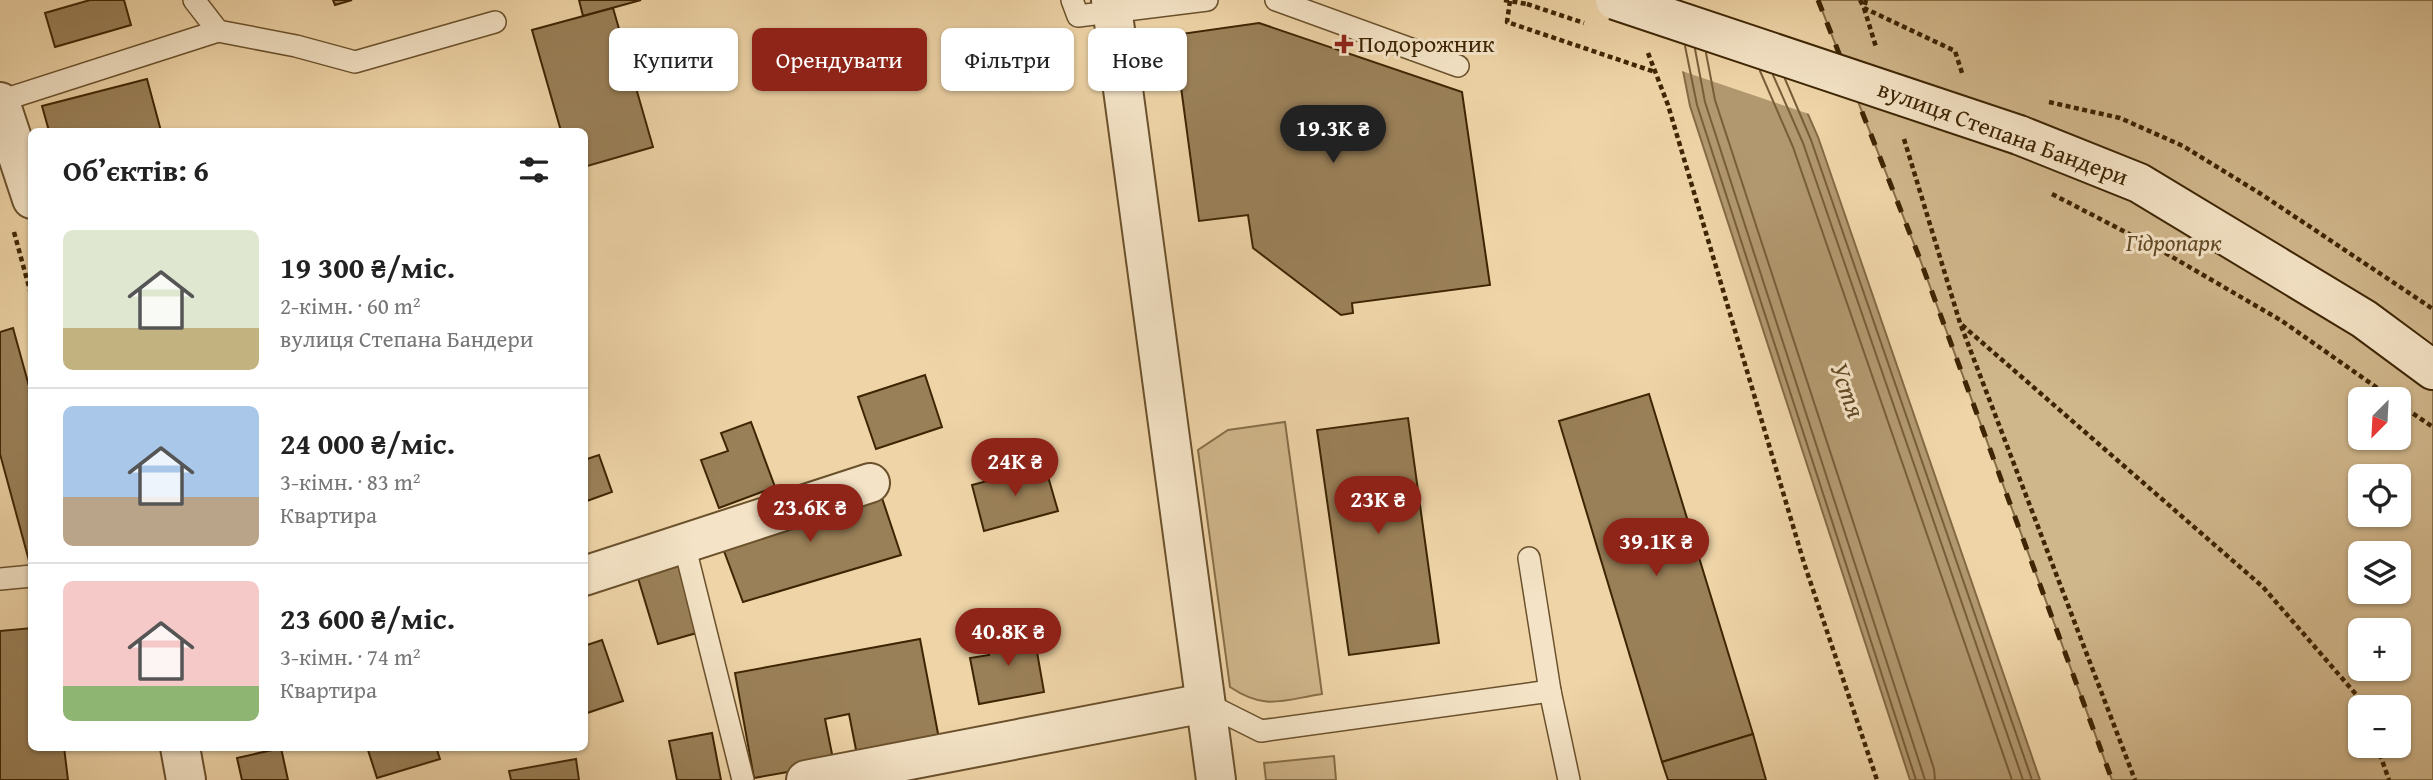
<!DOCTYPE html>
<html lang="uk">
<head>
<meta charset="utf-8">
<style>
  body { margin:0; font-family:"Gentium Book Plus",serif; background:#f6f6f6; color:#222; height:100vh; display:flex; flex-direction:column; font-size:26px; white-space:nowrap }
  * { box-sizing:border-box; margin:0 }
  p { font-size:23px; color:#767676 }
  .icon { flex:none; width:38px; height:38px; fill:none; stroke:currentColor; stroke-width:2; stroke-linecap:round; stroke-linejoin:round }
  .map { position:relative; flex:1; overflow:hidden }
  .panel { position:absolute; left:28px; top:128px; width:560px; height:623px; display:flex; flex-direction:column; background:#fff; border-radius:10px; box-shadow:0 2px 5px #0004 }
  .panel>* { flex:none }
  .top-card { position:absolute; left:609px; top:28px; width:665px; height:63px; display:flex; gap:14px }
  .needle { width:46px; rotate:204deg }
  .controls { position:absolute; left:2348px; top:387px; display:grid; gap:14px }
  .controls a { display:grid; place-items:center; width:63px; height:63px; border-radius:10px; background:#fff; box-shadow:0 2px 5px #0004; font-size:35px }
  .price { position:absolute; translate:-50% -60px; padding:0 16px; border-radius:24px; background:#8f2418; color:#fff; font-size:23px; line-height:46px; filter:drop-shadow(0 2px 4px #0008) }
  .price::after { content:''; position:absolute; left:50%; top:42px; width:21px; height:16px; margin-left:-10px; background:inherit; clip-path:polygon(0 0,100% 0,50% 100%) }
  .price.on { background:#222; color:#fff }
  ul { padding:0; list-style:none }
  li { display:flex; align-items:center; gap:21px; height:175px; padding:0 35px }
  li+li { border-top:2px solid #e0e0e0 }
  li span { display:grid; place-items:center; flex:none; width:196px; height:140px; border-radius:10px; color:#555 }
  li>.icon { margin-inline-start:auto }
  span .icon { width:84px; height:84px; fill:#fffc; stroke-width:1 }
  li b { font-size:30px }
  h2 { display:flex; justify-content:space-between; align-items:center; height:84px; padding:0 35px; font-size:30px }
  .chip { padding:0 24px; border-radius:10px; background:#fff; box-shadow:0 2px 5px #0004; font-size:24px; line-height:63px }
  .chip.on { background:#8f2418; color:#fff }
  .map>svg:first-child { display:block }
  .green { fill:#d0b68b; stroke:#876e47; stroke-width:2; fill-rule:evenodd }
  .water { fill:#b2986f; stroke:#846a44; stroke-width:2 }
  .pier { fill:#eed4a7 }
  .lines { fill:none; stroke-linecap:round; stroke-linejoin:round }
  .shore { stroke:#785e39; stroke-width:2 }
  .building { fill:#9a8058; stroke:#3e2503; stroke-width:2 }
  .lane-casing { stroke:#6a512c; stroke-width:24 }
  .street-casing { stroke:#6a512c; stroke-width:42 }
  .secondary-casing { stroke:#3e2503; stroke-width:42 }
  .path { stroke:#3e2503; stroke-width:4.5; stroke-dasharray:5 3.5; stroke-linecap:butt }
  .lane { stroke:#f4e3c6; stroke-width:21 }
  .street { stroke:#f4e3c6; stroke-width:38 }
  .secondary { stroke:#f4e3c6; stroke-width:38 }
  .rail { stroke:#3e2503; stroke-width:5; stroke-dasharray:12 12; stroke-linecap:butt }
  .secondary-bridge-casing { stroke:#3e2503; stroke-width:42; stroke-linecap:butt }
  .path-bridge { stroke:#3e2503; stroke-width:4.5; stroke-dasharray:5 3.5; stroke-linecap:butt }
  .secondary-bridge { stroke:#f4e3c6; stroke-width:38 }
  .poi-dot { fill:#8f2418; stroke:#f4e3c6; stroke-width:2.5 }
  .labels { text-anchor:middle; stroke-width:6; stroke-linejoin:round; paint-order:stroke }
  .poi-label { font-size:24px; fill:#3e2503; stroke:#f4e3c6; text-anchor:start }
  .street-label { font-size:24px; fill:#3e2503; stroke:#f4e3c6 }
  .park-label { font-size:24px; font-style:italic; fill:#624925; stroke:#f4e3c6 }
  .water-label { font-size:26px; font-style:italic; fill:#614823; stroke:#f4e3c6 }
</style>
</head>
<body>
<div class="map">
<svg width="2433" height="780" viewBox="0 0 2433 780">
  <rect width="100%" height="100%" fill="#eed4a7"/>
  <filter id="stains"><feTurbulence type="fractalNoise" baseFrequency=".00286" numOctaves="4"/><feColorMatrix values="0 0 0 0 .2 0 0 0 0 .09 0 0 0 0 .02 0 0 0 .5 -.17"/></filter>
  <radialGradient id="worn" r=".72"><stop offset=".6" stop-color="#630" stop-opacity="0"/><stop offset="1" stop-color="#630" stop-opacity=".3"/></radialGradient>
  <g class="green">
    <path d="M1818,0h615v780h-321l-194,-526zM2361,399h38v39h-38zM2361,476h38v38h-38zM2361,553h38v39h-38zM2361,630h38v38h-38zM2361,707h38v39h-38z"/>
    <path d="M1285,422l37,272c-40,6 -56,17 -92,-7l-32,-237 30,-20z"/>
    <polygon points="1334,756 1336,780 1266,780 1264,763"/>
  </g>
  <polygon class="water" points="1669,0 1758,0 1818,137 2040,780 1910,780 1690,106"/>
  <polygon class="pier" points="1666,0 1762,0 1812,115 1679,70"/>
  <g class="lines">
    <g class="shore">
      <polyline points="1685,46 1697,105 1916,780"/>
      <polyline points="1695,49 1705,102 1925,780"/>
      <polyline points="1706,53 1715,100 1934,769 1935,780"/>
      <polyline points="1760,71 1793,147 2012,780"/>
      <polyline points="1773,75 1803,143 2023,780"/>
      <polyline points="1785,79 1811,140 2032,780"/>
    </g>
  </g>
  <g class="building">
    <polygon points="90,0 124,0 131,25 55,47 45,13"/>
    <polygon points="333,0 352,0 335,5"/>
    <polygon points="579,0 641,0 583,16"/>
    <polygon points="613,8 653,147 584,167 584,131 561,131 532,30"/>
    <polygon points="1259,23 1462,92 1490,285 1352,303 1353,313 1341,315 1253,248 1248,215 1199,221 1174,35"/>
    <polygon points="147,79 161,131 49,131 42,106"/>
    <polygon points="13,328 32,397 31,568 0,454 0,332"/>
    <polygon points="925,375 942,427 876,449 858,397"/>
    <polygon points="1649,394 1753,734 1662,762 1559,421"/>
    <polygon points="1408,418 1439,643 1349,655 1317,430"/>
    <polygon points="751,422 775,487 719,508 701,460 728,451 721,433"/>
    <polygon points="599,455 612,492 584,502 584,460"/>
    <polygon points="1045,466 1058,511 984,531 972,485"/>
    <polygon points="878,486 901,555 743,602 718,535"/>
    <polygon points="680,565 700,632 658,644 638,578"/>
    <polygon points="32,628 32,747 64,747 68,780 0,780 0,631"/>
    <polygon points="1033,629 1044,692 979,704 970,658 989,655 986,638"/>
    <polygon points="920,639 940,744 858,760 849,714 825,719 834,764 754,778 735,673"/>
    <polygon points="602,640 623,701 584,714 584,646"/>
    <polygon points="712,733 721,780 677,780 669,741"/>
    <polygon points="1753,734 1766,780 1668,780 1662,762"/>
    <polygon points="367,747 436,747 440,759 377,778"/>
    <polygon points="281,748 288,780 242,780 237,758"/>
    <polygon points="576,759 579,780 511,780 509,771"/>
  </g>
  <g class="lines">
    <defs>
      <g id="lane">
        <polyline points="194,0 218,31"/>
        <polyline points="1072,0 1078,16 1207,0"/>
        <polyline points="1276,0 1458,66"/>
        <polyline points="0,101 218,31 296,46 355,62 495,22"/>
        <polyline points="684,544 743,780"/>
        <polyline points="1529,558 1550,691 1569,780"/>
        <polyline points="0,579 32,576"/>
        <polyline points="1205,703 1261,731 1550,691"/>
      </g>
      <g id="street">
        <polyline points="1111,0 1216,780"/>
        <polyline points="0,102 32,199"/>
        <polyline points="584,576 870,483"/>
        <polyline points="180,747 186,780"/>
        <polyline points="806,780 1205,703"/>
      </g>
      <polyline id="secondary" points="2019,135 2139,183 2364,319 2433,370"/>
    </defs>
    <use href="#lane" class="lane-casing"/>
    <use href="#street" class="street-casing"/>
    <use href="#secondary" class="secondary-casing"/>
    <g class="path">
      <polyline points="1504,0 1527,4"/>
      <polyline points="1860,0 1864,8 1955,51 1963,76"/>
      <polyline points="1866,0 1864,8 1876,47"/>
      <polyline points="1510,1 1507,22 1655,72"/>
      <polyline points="1648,53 1668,105 1804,563 1877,780"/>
      <polyline points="2049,102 2120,118 2183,146 2261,194 2433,309"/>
      <polyline points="1904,139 1960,323 2135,780"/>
      <polyline points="2052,194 2162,251 2282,321 2393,399"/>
      <polyline points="14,232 32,298"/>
      <polyline points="1962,325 2263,587 2360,699 2363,707"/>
      <polyline points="2399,404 2433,427"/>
      <polyline points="2377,746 2389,780"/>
    </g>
    <use href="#lane" class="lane"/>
    <use href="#street" class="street"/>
    <use href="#secondary" class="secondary"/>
    <polyline class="rail" points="1818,0 1918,254 2112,780"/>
    <defs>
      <polyline id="secondary-bridge" points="1615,0 2019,135"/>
    </defs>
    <use href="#secondary-bridge" class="secondary-bridge-casing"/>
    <polyline class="path-bridge" points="1527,4 1584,23"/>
    <use href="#secondary-bridge" class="secondary-bridge"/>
  </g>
  <path class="poi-dot" d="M1340.5 33.5h7v7h7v7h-7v7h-7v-7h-7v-7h7z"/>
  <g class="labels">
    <g class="poi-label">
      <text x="1358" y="52">Подорожник</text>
    </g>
    <g class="street-label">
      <text transform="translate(2003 133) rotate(20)" y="8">вулиця Степана Бандери</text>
    </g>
    <g class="park-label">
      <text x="2174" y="251">Гідропарк</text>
    </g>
    <g class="water-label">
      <text transform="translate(1848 390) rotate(70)" y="9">Устя</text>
    </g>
  </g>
  <rect width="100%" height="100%" filter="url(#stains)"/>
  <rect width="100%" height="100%" fill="url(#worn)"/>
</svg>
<div class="controls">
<a><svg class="needle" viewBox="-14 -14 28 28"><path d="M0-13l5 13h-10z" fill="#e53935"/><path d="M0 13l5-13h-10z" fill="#767676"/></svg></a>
<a><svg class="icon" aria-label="locate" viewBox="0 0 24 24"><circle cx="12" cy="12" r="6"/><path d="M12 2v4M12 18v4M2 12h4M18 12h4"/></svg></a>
<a><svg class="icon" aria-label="layers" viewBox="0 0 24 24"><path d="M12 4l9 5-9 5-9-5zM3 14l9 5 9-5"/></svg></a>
<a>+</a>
<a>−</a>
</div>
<b class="price on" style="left:1333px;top:165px">19.3K ₴</b>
<b class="price" style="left:1015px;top:498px">24K ₴</b>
<b class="price" style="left:1378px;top:536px">23K ₴</b>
<b class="price" style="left:810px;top:544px">23.6K ₴</b>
<b class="price" style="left:1656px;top:578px">39.1K ₴</b>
<b class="price" style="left:1008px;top:668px">40.8K ₴</b>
<div class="top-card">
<a class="chip">Купити</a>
<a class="chip on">Орендувати</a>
<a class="chip">Фільтри</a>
<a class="chip">Нове</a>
</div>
<section class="panel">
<h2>Об’єктів: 6<svg class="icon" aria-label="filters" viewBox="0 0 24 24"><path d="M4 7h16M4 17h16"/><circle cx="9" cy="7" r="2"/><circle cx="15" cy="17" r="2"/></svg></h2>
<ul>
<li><span style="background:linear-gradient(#dfe7d0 70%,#c2b280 0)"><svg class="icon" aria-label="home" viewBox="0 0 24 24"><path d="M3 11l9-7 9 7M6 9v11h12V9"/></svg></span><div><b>19 300 ₴/міс.</b><p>2-кімн. · 60 m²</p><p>вулиця Степана Бандери</p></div></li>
<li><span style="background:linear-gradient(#a9c7e8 65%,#b9a48a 0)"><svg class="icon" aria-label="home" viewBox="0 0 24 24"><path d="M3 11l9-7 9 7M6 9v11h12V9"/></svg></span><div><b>24 000 ₴/міс.</b><p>3-кімн. · 83 m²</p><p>Квартира</p></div></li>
<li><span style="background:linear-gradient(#f6c9c9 75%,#8fb573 0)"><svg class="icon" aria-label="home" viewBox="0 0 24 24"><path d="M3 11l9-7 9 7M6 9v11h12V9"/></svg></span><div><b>23 600 ₴/міс.</b><p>3-кімн. · 74 m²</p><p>Квартира</p></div></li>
</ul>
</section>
</div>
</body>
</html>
